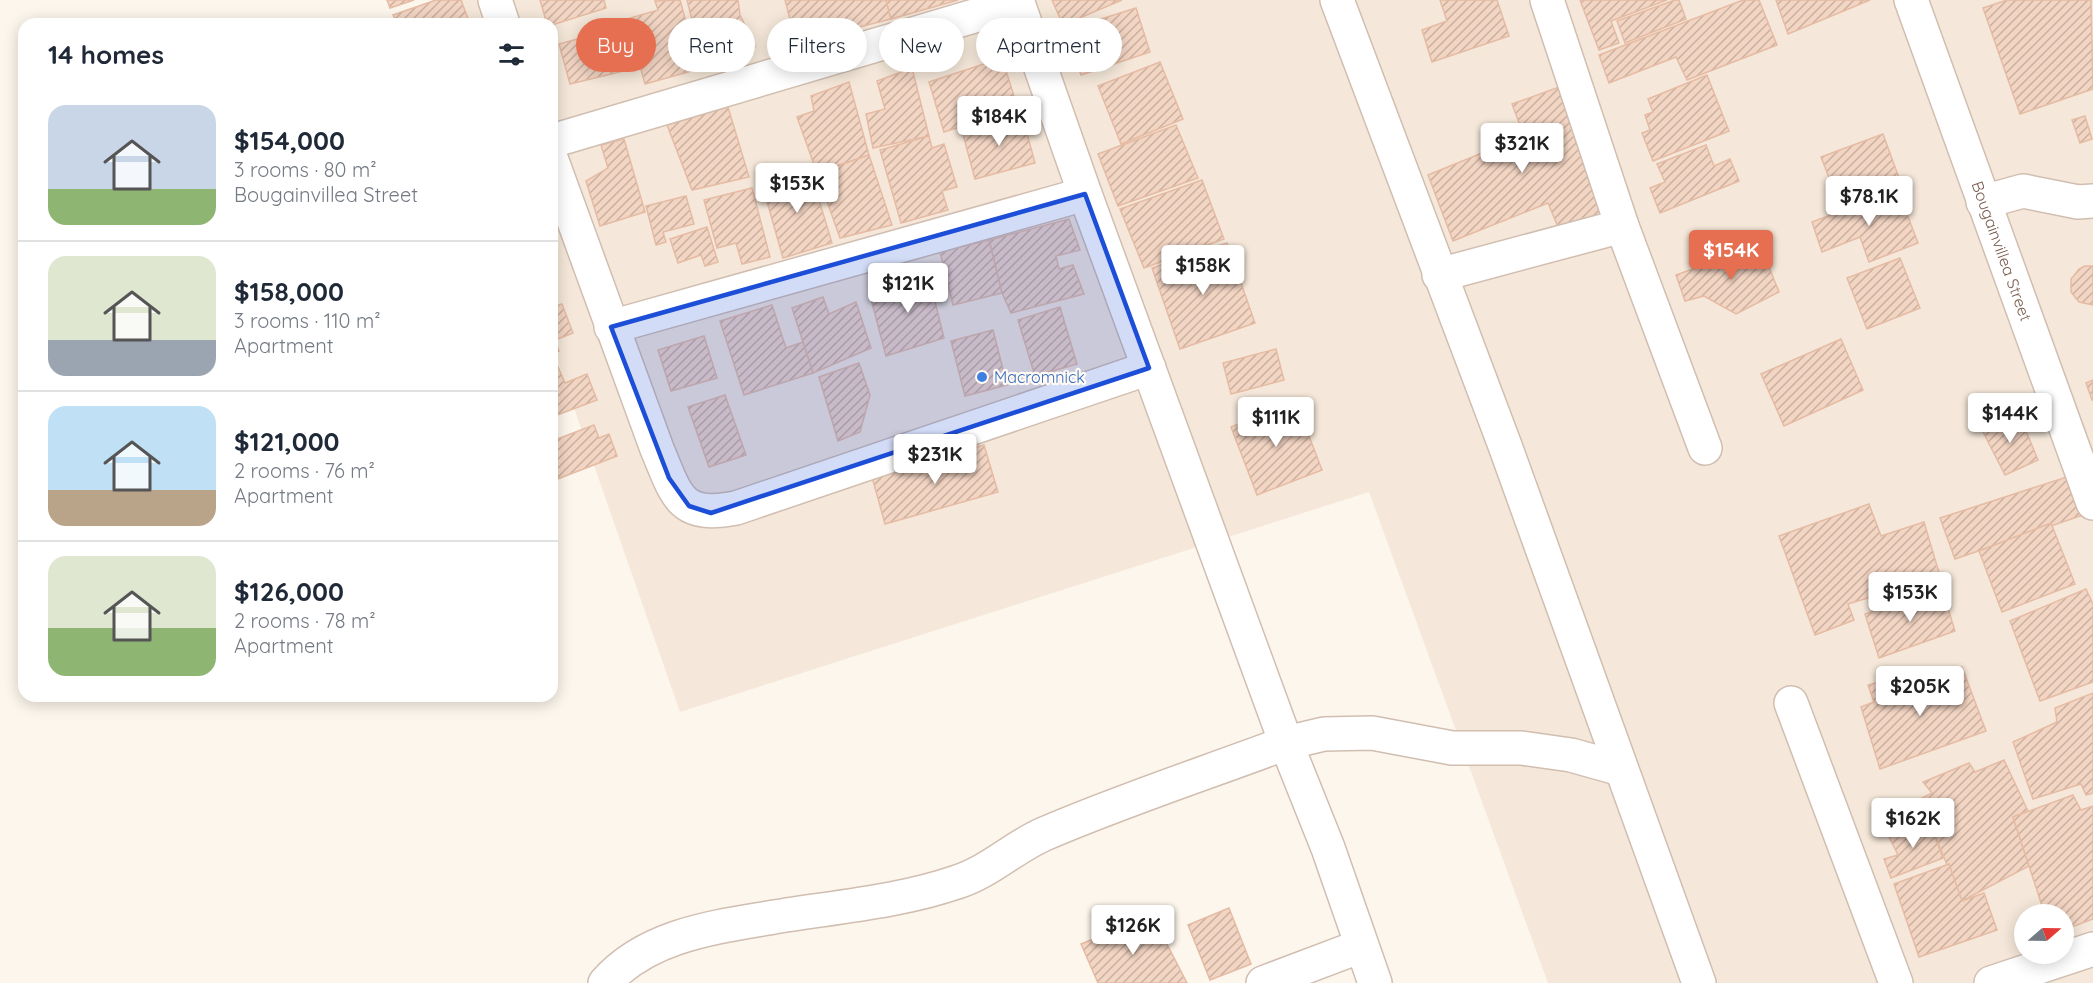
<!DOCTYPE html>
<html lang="en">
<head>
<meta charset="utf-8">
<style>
  body { margin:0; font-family:Quicksand,sans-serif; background:#f2f2f3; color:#1f2937; height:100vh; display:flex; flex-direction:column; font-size:22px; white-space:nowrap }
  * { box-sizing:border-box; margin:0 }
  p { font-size:20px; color:#747a83 }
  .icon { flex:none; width:33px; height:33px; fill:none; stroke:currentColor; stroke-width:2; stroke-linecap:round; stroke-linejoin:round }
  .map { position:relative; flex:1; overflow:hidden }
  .details { position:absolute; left:18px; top:18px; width:540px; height:684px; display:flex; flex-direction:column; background:#fff; border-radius:18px; box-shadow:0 3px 15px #0003 }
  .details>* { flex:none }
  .guide { position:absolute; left:576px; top:18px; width:570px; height:54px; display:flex; gap:12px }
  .needle { width:39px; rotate:70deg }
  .buttons { position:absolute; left:2014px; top:904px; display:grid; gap:12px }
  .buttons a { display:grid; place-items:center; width:60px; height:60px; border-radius:50%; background:#fff; box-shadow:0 3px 15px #0003; font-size:30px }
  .price { position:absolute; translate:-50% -51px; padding:0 14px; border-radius:6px; background:#fff; color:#222; font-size:20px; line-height:39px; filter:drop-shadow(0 2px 3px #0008) }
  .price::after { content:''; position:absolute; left:50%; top:36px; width:18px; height:14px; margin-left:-9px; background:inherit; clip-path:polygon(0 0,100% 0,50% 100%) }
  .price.active { background:#e76f51; color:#fff }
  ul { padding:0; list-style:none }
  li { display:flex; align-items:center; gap:18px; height:150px; padding:0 30px }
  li+li { border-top:2px solid #e0e1e3 }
  li span { display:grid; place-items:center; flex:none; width:168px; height:120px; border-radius:18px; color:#555 }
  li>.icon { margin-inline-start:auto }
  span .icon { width:72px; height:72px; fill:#fffc; stroke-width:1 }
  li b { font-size:26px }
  h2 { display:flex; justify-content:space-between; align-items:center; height:72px; padding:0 30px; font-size:26px }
  .tag { padding:0 21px; border-radius:27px; background:#fff; box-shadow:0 3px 15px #0003; font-size:21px; line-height:54px }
  .tag.active { background:#e76f51; color:#fff }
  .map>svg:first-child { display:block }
  .residential { fill:#f5e8da; fill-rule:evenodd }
  .building { fill:url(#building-hatch); stroke:#e6bba3; stroke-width:1.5 }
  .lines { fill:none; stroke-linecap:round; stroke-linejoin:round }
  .minor-casing { stroke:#d1beb0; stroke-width:36 }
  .minor { stroke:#fff; stroke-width:33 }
  .marked { fill:#1d4ed8; fill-opacity:0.2; stroke:#1d4ed8; stroke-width:4.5; stroke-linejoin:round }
  .shop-dot { fill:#3f7fe0; stroke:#fffaf3; stroke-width:2 }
  .labels { text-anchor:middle; stroke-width:4.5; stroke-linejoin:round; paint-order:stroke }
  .street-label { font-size:16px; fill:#7a5c4d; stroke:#fffaf3 }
  .shop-label { font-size:16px; fill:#366cbe; stroke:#fffaf3; text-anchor:start }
</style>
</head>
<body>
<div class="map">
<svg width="2093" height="983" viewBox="0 0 2093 983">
  <defs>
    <pattern id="building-hatch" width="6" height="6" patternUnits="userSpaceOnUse" patternTransform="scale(1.5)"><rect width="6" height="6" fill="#f3d5c3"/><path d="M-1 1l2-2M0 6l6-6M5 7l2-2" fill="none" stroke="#cab0a1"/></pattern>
  </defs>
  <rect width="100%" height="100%" fill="#fdf6ec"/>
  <path class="residential" d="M432,0h1661v983h-545l-179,-491 -689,220 -128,-367v-321h-112zM2025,915h39v39h-39z"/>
  <g class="building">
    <polygon points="387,0 414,0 390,8"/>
    <polygon points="436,0 461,0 470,24 397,24 393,15"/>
    <polygon points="540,0 604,0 606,8 552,25 547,24"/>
    <polygon points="680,0 699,69 645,84 627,19 658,10 655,1"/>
    <polygon points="687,0 738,0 740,15 755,46 752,52 703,64"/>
    <polygon points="785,0 886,0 891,19 796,43"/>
    <polygon points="886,0 958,0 891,19"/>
    <polygon points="1052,0 1122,0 1063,25"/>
    <polygon points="1440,0 1497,0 1509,36 1432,62 1422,30 1447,21"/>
    <polygon points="1580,0 1667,0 1611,21 1619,43 1599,50"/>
    <polygon points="1675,0 1679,0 1686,19 1625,43 1617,21"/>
    <polygon points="1743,0 1759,0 1777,45 1687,80 1676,57 1609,83 1599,55"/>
    <polygon points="1776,0 1870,0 1788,34"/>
    <polygon points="2007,0 2091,0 2093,89 2020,114 1983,8"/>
    <polygon points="1136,8 1150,52 1081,75 1066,30"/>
    <polygon points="621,27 632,69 570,84 559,44"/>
    <polygon points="1002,58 1018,109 944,132 929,82"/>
    <polygon points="1160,62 1183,119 1121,144 1098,86"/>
    <polygon points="912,68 929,136 873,148 866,114 885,109 877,81"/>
    <polygon points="1707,75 1729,131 1653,161 1642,133 1650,130 1645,115 1653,112 1648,99"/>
    <polygon points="849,82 869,155 817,173 797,117 814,111 811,96"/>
    <polygon points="1562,86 1603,213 1560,232 1548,203 1453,241 1428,175 1524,136 1512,104"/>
    <polygon points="728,107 749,177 692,190 667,125"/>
    <polygon points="1022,115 1035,163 975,179 962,131"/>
    <polygon points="2085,116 2092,139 2080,143 2072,120"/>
    <polygon points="1176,125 1198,178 1118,206 1098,154"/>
    <polygon points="1883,134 1902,186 1841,209 1821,157"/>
    <polygon points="929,136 932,148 944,144 957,187 942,191 948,210 901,223 880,150"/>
    <polygon points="624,139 645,212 600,226 586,181 608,168 601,145"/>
    <polygon points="1706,145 1714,166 1730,159 1739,181 1660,213 1650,188 1665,182 1657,164"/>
    <polygon points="869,155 892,225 840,238 817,173"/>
    <polygon points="810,170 832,243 783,258 762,184"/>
    <polygon points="1202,180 1224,239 1144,268 1120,209"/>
    <polygon points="752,188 770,257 742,264 736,243 717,248 704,200"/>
    <polygon points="1898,190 1918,243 1869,262 1860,237 1822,252 1812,222"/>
    <polygon points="686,196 694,224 663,232 666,242 656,245 646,206"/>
    <polygon points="1069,219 1080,250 1056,256 1059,269 1073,265 1084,294 1011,313 1002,293 989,240"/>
    <polygon points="707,227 718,262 705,266 701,255 678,263 670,239"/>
    <polygon points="989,240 1002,293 953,305 940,252"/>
    <polygon points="1227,243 1255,323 1180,349 1152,268"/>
    <polygon points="1760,245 1779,292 1736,314 1704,296 1685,301 1676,275"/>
    <polygon points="1900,258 1920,308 1867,329 1847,278"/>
    <polygon points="2085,266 2093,266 2093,305 2079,302 2071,292 2071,279 2079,269"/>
    <polygon points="927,269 944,338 886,356 871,299 898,293 896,276"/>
    <polygon points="823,297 829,314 856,302 871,348 813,373 792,308"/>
    <polygon points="562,304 573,333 555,340 559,351 552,354 552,307"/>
    <polygon points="772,305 786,348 803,342 813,373 744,395 720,321"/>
    <polygon points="1060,307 1077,364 1035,376 1018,320"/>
    <polygon points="993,330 1007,385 965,396 951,341"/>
    <polygon points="704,336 717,378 671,391 658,350"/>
    <polygon points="1841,339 1863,390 1784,426 1761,374"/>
    <polygon points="1276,349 1284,380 1231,394 1223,363"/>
    <polygon points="556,362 565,383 587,374 597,400 552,417 552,364"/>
    <polygon points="859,363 870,395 860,432 838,441 819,377"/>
    <polygon points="2093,380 2093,400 2092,400 2086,383"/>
    <polygon points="725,395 746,455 709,467 688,407"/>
    <polygon points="1296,402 1322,470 1257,495 1231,427"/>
    <polygon points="2019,414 2038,460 2005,475 1981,428"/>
    <polygon points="594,425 599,438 609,434 617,456 555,480 552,473 552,441"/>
    <polygon points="984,445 998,492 885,524 872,477"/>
    <polygon points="2073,475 2086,514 1955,559 1940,518"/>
    <polygon points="1869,504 1881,536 1924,522 1940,576 1848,604 1854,620 1815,635 1779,536"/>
    <polygon points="2051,523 2075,584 2002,612 1979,551"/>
    <polygon points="1942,589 1955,631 1879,658 1865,614"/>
    <polygon points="2086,589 2093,604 2093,682 2040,701 2010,621"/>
    <polygon points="1962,667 1986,731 1880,769 1861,707 1874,702 1868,685 1899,677 1905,690"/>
    <polygon points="2093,693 2093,793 2086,795 2081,784 2033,799 2013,742 2057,722 2055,708"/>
    <polygon points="2004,760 2028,811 2013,817 2029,866 1962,901 1920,799 1932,793 1923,782 1969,763 1975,772"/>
    <polygon points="2073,795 2081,810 2093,806 2093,919 2064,930 2064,915 2045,915 2013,817"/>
    <polygon points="1928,819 1943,858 1891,878 1884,859 1898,855 1888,835"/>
    <polygon points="1949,864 1962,901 1984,893 1997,930 1919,957 1894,884"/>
    <polygon points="1229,908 1251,964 1210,980 1188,925"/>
    <polygon points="1152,915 1187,983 1098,983 1081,944"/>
  </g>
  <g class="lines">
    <defs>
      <g id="minor">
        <polyline points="495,0 503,24"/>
        <polyline points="1017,0 1085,194 1286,743 1328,848 1375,983"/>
        <polyline points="1337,0 1504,443 1699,983"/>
        <polyline points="1547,0 1622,226 1705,448"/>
        <path id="s1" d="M1911,0l182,503"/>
        <polyline points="552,141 1018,3"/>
        <path d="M552,161l105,288c20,47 22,70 79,59l413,-140"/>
        <polyline points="1983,202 2023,191 2078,202 2093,201"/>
        <polyline points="1439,275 1622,226"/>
        <polyline points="611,327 1085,194"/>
        <polyline points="1791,703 1896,983"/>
        <path d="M605,983c42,-48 110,-56 169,-66 61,-10 125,-15 183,-35 32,-10 57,-35 87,-48 79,-34 162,-61 242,-91l38,-9 48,-1 80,15h69l50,7 50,14"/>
        <polyline points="1263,983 1361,946"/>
        <polyline points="1991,983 2093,949"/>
      </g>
    </defs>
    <use href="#minor" class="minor-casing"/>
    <use href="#minor" class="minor"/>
  </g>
  <path class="marked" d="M1085,194l64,174 -438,145 -22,-7 -20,-28 -58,-151z"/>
  <circle class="shop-dot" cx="982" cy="377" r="6"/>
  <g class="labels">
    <g class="street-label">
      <text dy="6" stroke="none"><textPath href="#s1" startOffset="267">Bougainvillea Street</textPath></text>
    </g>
    <g class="shop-label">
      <text x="994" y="383">Macromnick</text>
    </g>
  </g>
</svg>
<div class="buttons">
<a><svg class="needle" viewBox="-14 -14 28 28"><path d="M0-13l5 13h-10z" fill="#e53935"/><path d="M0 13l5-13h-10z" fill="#747a83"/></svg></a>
</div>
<b class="price" style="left:999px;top:147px">$184K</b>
<b class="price" style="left:1522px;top:174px">$321K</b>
<b class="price" style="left:797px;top:214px">$153K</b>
<b class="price" style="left:1869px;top:227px">$78.1K</b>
<b class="price active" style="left:1731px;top:281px">$154K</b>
<b class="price" style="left:1203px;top:296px">$158K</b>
<b class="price" style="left:908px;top:314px">$121K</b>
<b class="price" style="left:2010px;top:444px">$144K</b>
<b class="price" style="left:1276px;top:448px">$111K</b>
<b class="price" style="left:935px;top:485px">$231K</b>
<b class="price" style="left:1910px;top:623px">$153K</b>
<b class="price" style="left:1920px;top:717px">$205K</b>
<b class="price" style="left:1913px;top:849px">$162K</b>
<b class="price" style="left:1133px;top:956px">$126K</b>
<div class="guide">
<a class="tag active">Buy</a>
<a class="tag">Rent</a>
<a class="tag">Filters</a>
<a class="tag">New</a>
<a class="tag">Apartment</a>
</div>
<section class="details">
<h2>14 homes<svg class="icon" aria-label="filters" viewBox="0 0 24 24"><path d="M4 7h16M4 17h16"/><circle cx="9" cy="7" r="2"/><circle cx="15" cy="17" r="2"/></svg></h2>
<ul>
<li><span style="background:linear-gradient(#c9d6e8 70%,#8fb573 0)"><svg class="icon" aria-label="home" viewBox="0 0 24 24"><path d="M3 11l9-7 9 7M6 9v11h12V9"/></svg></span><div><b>$154,000</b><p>3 rooms · 80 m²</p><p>Bougainvillea Street</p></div></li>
<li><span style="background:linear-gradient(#dfe7d0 70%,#9aa5b1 0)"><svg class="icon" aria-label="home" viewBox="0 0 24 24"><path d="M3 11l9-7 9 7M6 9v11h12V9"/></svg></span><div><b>$158,000</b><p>3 rooms · 110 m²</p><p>Apartment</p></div></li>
<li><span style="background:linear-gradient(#bfe0f5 70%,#b9a48a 0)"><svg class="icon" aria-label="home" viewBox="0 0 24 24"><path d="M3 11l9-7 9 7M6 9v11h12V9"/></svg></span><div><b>$121,000</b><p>2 rooms · 76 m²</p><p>Apartment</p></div></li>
<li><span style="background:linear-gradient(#dfe7d0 60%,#8fb573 0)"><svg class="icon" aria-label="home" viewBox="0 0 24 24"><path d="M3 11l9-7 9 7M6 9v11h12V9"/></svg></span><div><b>$126,000</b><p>2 rooms · 78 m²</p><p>Apartment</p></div></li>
</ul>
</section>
</div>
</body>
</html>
